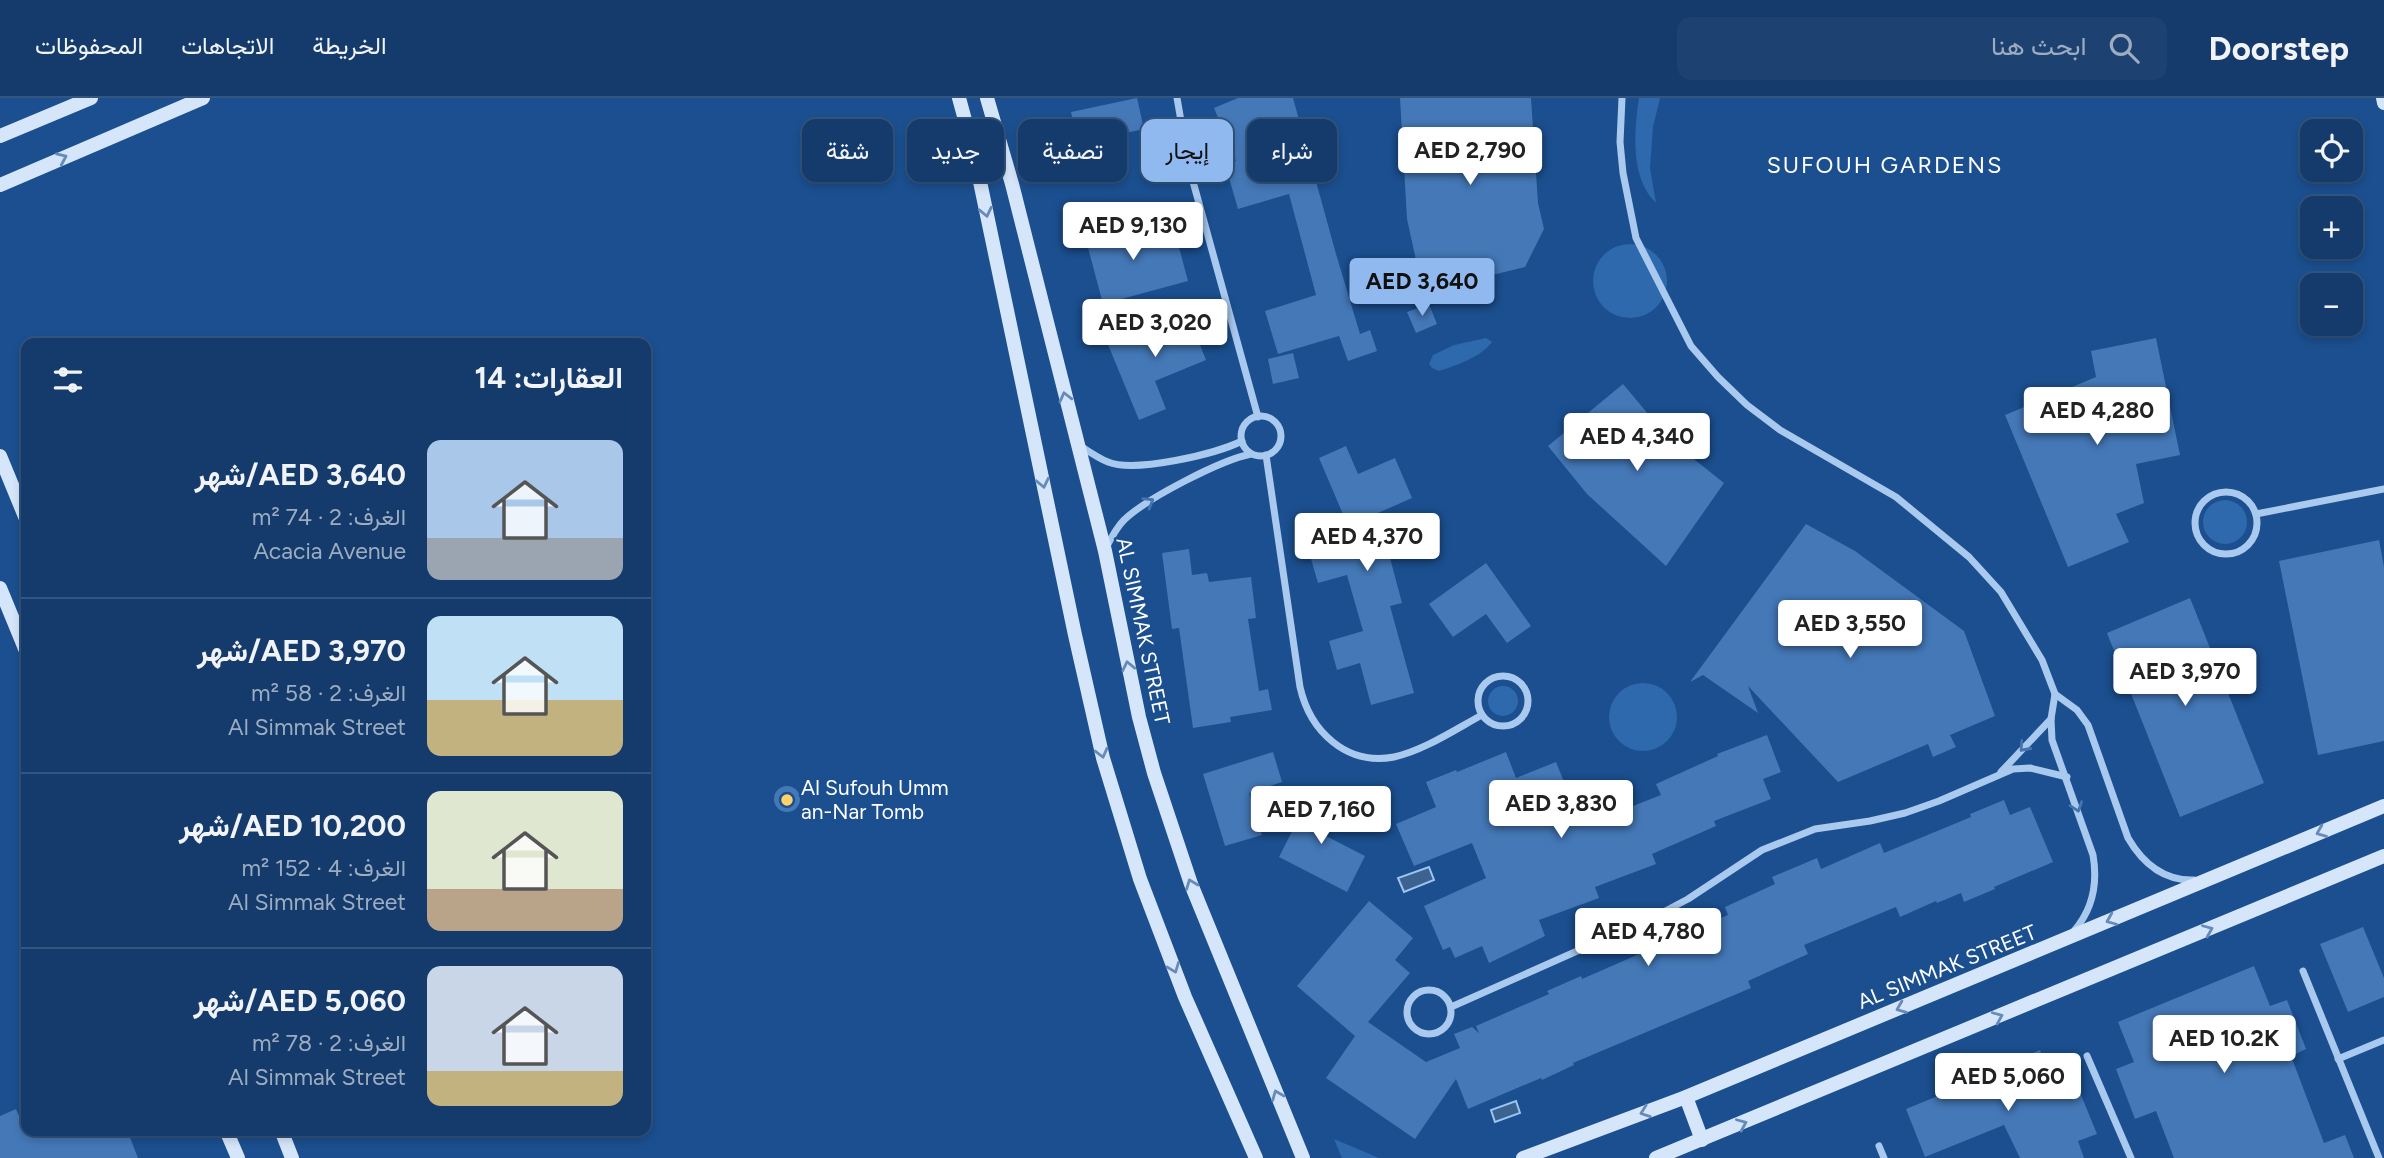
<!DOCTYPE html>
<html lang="ar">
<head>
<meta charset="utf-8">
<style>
  body { margin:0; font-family:Figtree,Vazirmatn,sans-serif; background:#1d4271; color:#f1f3f6; direction:rtl; height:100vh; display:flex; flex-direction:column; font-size:26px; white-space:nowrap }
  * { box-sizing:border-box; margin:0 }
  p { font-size:23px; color:#9dadc1 }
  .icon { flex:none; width:38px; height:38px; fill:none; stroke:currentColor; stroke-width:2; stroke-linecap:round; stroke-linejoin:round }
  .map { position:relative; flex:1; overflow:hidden; direction:ltr }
  .details { position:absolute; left:21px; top:240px; width:630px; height:798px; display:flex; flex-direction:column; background:#143b6b; border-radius:14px; box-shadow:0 4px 10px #0003,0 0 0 2px #33557e; direction:rtl }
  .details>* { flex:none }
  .top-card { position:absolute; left:672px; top:21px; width:665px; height:63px; direction:rtl; display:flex; gap:14px }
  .fabs { position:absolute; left:2300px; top:21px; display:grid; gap:14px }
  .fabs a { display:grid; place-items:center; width:63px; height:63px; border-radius:14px; background:#143b6b; box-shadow:0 4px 10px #0003,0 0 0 2px #33557e; font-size:35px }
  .price { position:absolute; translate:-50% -60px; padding:0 16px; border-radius:7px; background:#fff; color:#222; font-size:23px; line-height:46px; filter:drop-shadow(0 2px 4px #0008) }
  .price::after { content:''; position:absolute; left:50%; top:42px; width:21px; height:16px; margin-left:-10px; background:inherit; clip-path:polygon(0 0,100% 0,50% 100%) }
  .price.on { background:#90b9f0; color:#111 }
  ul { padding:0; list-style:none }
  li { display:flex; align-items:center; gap:21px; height:175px; padding:0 28px }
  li+li { border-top:2px solid #33557e }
  li span { display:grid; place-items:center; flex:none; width:196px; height:140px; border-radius:14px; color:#555 }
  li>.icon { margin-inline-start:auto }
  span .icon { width:84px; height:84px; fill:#fffc; stroke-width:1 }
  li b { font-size:30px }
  h2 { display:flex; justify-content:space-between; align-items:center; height:84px; padding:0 28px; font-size:30px }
  .chip { padding:0 24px; border-radius:14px; background:#143b6b; box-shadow:0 4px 10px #0003,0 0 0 2px #33557e; font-size:24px; line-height:63px }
  .chip.on { background:#90b9f0; color:#111 }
  header { display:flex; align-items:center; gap:42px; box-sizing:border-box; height:98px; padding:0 35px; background:#143b6b; border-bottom:2px solid #33557e }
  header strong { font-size:33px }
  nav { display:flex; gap:38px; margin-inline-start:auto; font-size:24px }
  .search { width:490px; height:63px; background:#1d4271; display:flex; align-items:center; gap:18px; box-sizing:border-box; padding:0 24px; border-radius:14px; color:#9dadc1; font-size:26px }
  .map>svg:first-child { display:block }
  .green { fill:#2e69ad }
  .water { fill:#3c6290; stroke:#9cc4f0; stroke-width:2 }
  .building { fill:#4478b7 }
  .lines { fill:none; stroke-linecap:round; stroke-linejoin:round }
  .street { stroke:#a9c9ee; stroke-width:7 }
  .secondary { stroke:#d6e6fa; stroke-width:14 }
  .oneway { stroke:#668bba }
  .oneway2 { stroke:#4674ac }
  .poi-dot { fill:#ffd166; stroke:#1b4f8f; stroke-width:2.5 }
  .labels { text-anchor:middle; stroke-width:5; stroke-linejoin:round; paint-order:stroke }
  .street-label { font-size:21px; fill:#fff; stroke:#1b4f8f }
  .poi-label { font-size:21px; fill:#fff; stroke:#1b4f8f; text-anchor:start }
  .neighbourhood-label { font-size:23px; letter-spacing:2px; fill:#fff; stroke:#1b4f8f }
</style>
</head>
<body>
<header>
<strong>Doorstep</strong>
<div class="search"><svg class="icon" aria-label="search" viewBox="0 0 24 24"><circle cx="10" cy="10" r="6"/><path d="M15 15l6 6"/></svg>ابحث هنا</div>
<nav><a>الخريطة</a><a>الاتجاهات</a><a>المحفوظات</a></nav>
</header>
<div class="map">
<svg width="2384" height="1060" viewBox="0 0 2384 1060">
  <rect width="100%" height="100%" fill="#1b4f8f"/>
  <g class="green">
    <path d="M1639,0h21l-7,29 -3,41 6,35c-26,-25 -22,-72 -17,-105z"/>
    <circle cx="1630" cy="183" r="37"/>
    <path d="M1486,240l6,4c-11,15 -35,23 -53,29l-7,-3 -3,-4 4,-9 21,-10z"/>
    <circle cx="2225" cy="424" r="22"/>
    <circle cx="1643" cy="619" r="34"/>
    <circle cx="1503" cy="603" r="15"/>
    <polygon points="1334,1041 1379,1060 1342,1060"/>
  </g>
  <g class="water">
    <polygon points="1594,696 1599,708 1570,721 1565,710"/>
    <polygon points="1429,769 1434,782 1404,794 1398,780"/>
    <polygon points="1516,1003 1520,1015 1495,1024 1491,1012"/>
  </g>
  <g class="building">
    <polygon points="1137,0 1144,31 1116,37 1125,78 1087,86 1071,14"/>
    <polygon points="1238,0 1293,0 1336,156 1360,236 1370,232 1377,253 1348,263 1339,238 1278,256 1265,213 1316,197 1289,96 1238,111 1225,66 1236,63 1214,10"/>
    <polygon points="1400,0 1531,0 1538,105 1544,131 1525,169 1423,194 1407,121"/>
    <polygon points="1108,120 1115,147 1174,131 1188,183 1103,206 1082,127"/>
    <polygon points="1429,206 1437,226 1416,235 1407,214"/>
    <polygon points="1186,212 1206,262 1155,283 1166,311 1139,322 1107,244"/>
    <polygon points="2156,240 2180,357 2136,366 2144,405 2116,416 2129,444 2068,469 2005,317 2096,279 2091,253"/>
    <polygon points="1293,255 1299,280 1273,286 1268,261"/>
    <polygon points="1623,286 1654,323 1685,354 1724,385 1666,468 1587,396 1548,348"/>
    <polygon points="1346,348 1358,376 1395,360 1412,400 1378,415 1402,505 1390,508 1414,595 1371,607 1360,565 1337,572 1329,543 1363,533 1347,477 1318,485 1309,454 1354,442 1319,360"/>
    <polygon points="1806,426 1855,453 1964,533 1995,618 1950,637 1956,649 1933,659 1928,646 1838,684 1748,588 1758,615 1703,577 1690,584"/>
    <polygon points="2379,442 2384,469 2384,643 2318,657 2279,463"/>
    <polygon points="1189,451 1192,477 1207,475 1209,484 1251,479 1256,520 1248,521 1259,593 1268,591 1272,612 1230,619 1231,624 1193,630 1179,530 1172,531 1162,455"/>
    <polygon points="1486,465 1531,528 1507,545 1486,516 1453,539 1429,506"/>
    <polygon points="2190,500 2264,685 2180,719 2107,535"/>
    <polygon points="1767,637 1781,674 1763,681 1771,701 1714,723 1716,728 1652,756 1656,766 1595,789 1599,800 1539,822 1545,838 1489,865 1482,848 1455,860 1450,849 1443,852 1424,808 1486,780 1472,745 1414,768 1396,726 1436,709 1426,684 1456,672 1457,674 1506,654 1516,680 1556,664 1582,728 1661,697 1656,686 1718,658 1717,656"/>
    <polygon points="1273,654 1282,684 1249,695 1262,737 1225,748 1203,676"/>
    <circle cx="787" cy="701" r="13"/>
    <polygon points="1311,696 1340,710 1326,738 1365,758 1347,794 1279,759"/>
    <polygon points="2004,702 2010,717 2030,709 2053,764 1994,789 1995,791 1964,804 1961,795 1937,805 1936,803 1900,819 1896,809 1804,847 1808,856 1748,883 1751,890 1573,965 1574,967 1542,982 1541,980 1468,1011 1456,981 1415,1041 1326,980 1355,938 1297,888 1369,803 1413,840 1395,862 1410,875 1368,924 1426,964 1460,950 1454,936 1472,929 1479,935 1476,928 1549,896 1547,893 1581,878 1582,881 1728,817 1725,809 1775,786 1772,779 1817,760 1821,771 1880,745 1884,755 1971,719 1970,716"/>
    <polygon points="2363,829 2384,880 2384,899 2348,914 2320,846"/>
    <polygon points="2254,868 2270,908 2287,902 2306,951 2291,958 2324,1045 2345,1037 2354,1060 2174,1060 2156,1013 2135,1021 2116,971 2134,964 2118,924"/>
    <polygon points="2040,952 2057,996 2077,987 2097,1036 2078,1043 2084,1060 2020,1060 2004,1027 1925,1059 1906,1011 1984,979 1983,976"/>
    <polygon points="16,1011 20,1020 26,1018 26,1032 121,1032 129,1037 138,1060 0,1060 0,1018"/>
  </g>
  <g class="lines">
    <g class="street">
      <polyline points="1177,0 1189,69 1258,319"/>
      <path d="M1622,0l-2,44 3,31 13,65 55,108 27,31 29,28 33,25 116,67 73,60 32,35 41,68 13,34 -4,25 1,21 41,115c5,29 0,54 -19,76"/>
      <circle cx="1261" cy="338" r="20"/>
      <path d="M1079,347c9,6 19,13 29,17 27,11 108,-8 134,-21"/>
      <path d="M1266,357l34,232c10,44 46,79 94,70 29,-6 62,-28 88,-42"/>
      <circle cx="2226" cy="425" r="31"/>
      <polyline points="2256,416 2384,391"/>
      <path d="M1106,450c5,-10 10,-20 18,-28 23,-22 97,-60 127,-66"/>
      <circle cx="1503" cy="603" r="25"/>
      <path d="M2055,596l22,16 11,15 40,113c14,24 35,43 66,42"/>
      <polyline points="2001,674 2051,621"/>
      <polyline points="2303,873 2379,1060"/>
      <circle cx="1429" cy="914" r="22"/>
      <polyline points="1451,909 1656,818 1688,801 1762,752 1815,731 1870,723 1905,715 1939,703 2013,671 2030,670 2067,679"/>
      <polyline points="2087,958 2131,1060"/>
      <polyline points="2338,961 2384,942"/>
      <polyline points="1879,1048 1884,1060"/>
    </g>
    <g class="secondary">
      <polyline points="959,0 974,55 1075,537 1103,660 1140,781 1185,899 1256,1060"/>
      <polyline points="987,0 1012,86 1105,453 1139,619 1154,675 1191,786 1303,1060"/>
      <polyline points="2383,0 2384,5"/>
      <polyline points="0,38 91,0"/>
      <polyline points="0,87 203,0"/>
      <polyline points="0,358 26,421"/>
      <polyline points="0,490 26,553"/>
      <polyline points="1686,999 1702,1042"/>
      <polyline points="226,1032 238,1060"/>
      <polyline points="281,1032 292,1060"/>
      <polyline points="1523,1060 1686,999 2384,708"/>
      <polyline points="1656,1060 2384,758"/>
    </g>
  </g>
  <defs><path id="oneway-chevron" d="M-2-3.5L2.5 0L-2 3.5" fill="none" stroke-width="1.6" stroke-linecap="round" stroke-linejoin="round" transform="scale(1.75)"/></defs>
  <g class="oneway">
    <use href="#oneway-chevron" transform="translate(62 60) rotate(-24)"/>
    <use href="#oneway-chevron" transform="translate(986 114) rotate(78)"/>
    <use href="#oneway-chevron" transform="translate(1065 299) rotate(-104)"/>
    <use href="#oneway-chevron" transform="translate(1043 385) rotate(78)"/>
    <use href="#oneway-chevron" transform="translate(1128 568) rotate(-102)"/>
    <use href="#oneway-chevron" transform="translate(1102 655) rotate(76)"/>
    <use href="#oneway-chevron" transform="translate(2321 734) rotate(158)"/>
    <use href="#oneway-chevron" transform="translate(1191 786) rotate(-111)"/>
    <use href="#oneway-chevron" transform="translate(2111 822) rotate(157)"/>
    <use href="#oneway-chevron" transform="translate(2208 832) rotate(-23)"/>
    <use href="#oneway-chevron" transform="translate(1174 870) rotate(69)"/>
    <use href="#oneway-chevron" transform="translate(1901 910) rotate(158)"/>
    <use href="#oneway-chevron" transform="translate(1998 919) rotate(-23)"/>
    <use href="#oneway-chevron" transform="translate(1277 997) rotate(-112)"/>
    <use href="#oneway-chevron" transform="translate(1645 1014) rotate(160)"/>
    <use href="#oneway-chevron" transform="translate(1742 1026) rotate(-23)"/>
  </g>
  <g class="oneway2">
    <use href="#oneway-chevron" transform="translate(1149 404) rotate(-31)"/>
    <use href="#oneway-chevron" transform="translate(2024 649) rotate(132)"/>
    <use href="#oneway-chevron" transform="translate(2077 709) rotate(71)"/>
  </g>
  <circle class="poi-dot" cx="787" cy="702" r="7"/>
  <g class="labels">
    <g class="street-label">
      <text transform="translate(1143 533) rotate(78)" y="7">AL SIMMAK STREET</text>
      <text transform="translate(1947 869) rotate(-22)" y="7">AL SIMMAK STREET</text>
    </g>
    <g class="poi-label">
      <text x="801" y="697">Al Sufouh Umm<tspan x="801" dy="24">an-Nar Tomb</tspan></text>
    </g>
    <g class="neighbourhood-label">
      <text x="1885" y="75">SUFOUH GARDENS</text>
    </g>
  </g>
</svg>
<div class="fabs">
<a><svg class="icon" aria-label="locate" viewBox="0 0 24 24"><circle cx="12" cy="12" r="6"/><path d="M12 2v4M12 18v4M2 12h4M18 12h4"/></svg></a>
<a>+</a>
<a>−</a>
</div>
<b class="price" style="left:1470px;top:89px">AED 2,790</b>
<b class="price" style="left:1133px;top:164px">AED 9,130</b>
<b class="price on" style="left:1422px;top:220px">AED 3,640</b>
<b class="price" style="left:1155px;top:261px">AED 3,020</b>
<b class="price" style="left:2097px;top:349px">AED 4,280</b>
<b class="price" style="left:1637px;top:375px">AED 4,340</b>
<b class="price" style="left:1367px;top:475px">AED 4,370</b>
<b class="price" style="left:1850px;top:562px">AED 3,550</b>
<b class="price" style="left:2185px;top:610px">AED 3,970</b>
<b class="price" style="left:1561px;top:742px">AED 3,830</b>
<b class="price" style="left:1321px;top:748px">AED 7,160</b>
<b class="price" style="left:1648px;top:870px">AED 4,780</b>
<b class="price" style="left:2224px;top:977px">AED 10.2K</b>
<b class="price" style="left:2008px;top:1015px">AED 5,060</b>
<div class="top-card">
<a class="chip">شراء</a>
<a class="chip on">إيجار</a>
<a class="chip">تصفية</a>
<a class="chip">جديد</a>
<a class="chip">شقة</a>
</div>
<section class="details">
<h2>العقارات: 14<svg class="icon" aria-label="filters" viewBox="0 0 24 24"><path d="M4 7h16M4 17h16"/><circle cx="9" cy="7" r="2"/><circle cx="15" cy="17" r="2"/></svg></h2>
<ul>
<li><span style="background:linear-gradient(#a9c7e8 70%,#9aa5b1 0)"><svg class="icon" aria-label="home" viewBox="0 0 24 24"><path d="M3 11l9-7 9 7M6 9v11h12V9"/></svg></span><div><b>AED 3,640/شهر</b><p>الغرف: 2 · 74 m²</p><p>Acacia Avenue</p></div></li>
<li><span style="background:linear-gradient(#bfe0f5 60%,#c2b280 0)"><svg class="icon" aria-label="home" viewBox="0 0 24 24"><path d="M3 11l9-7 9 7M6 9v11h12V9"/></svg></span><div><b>AED 3,970/شهر</b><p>الغرف: 2 · 58 m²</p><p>Al Simmak Street</p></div></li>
<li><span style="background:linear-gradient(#dfe7d0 70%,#b9a48a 0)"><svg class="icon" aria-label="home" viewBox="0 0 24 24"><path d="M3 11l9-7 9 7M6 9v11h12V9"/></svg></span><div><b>AED 10,200/شهر</b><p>الغرف: 4 · 152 m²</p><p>Al Simmak Street</p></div></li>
<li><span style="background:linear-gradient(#c9d6e8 75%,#c2b280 0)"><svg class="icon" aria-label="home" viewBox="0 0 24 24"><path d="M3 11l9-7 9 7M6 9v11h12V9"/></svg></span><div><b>AED 5,060/شهر</b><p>الغرف: 2 · 78 m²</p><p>Al Simmak Street</p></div></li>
</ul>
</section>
</div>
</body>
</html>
